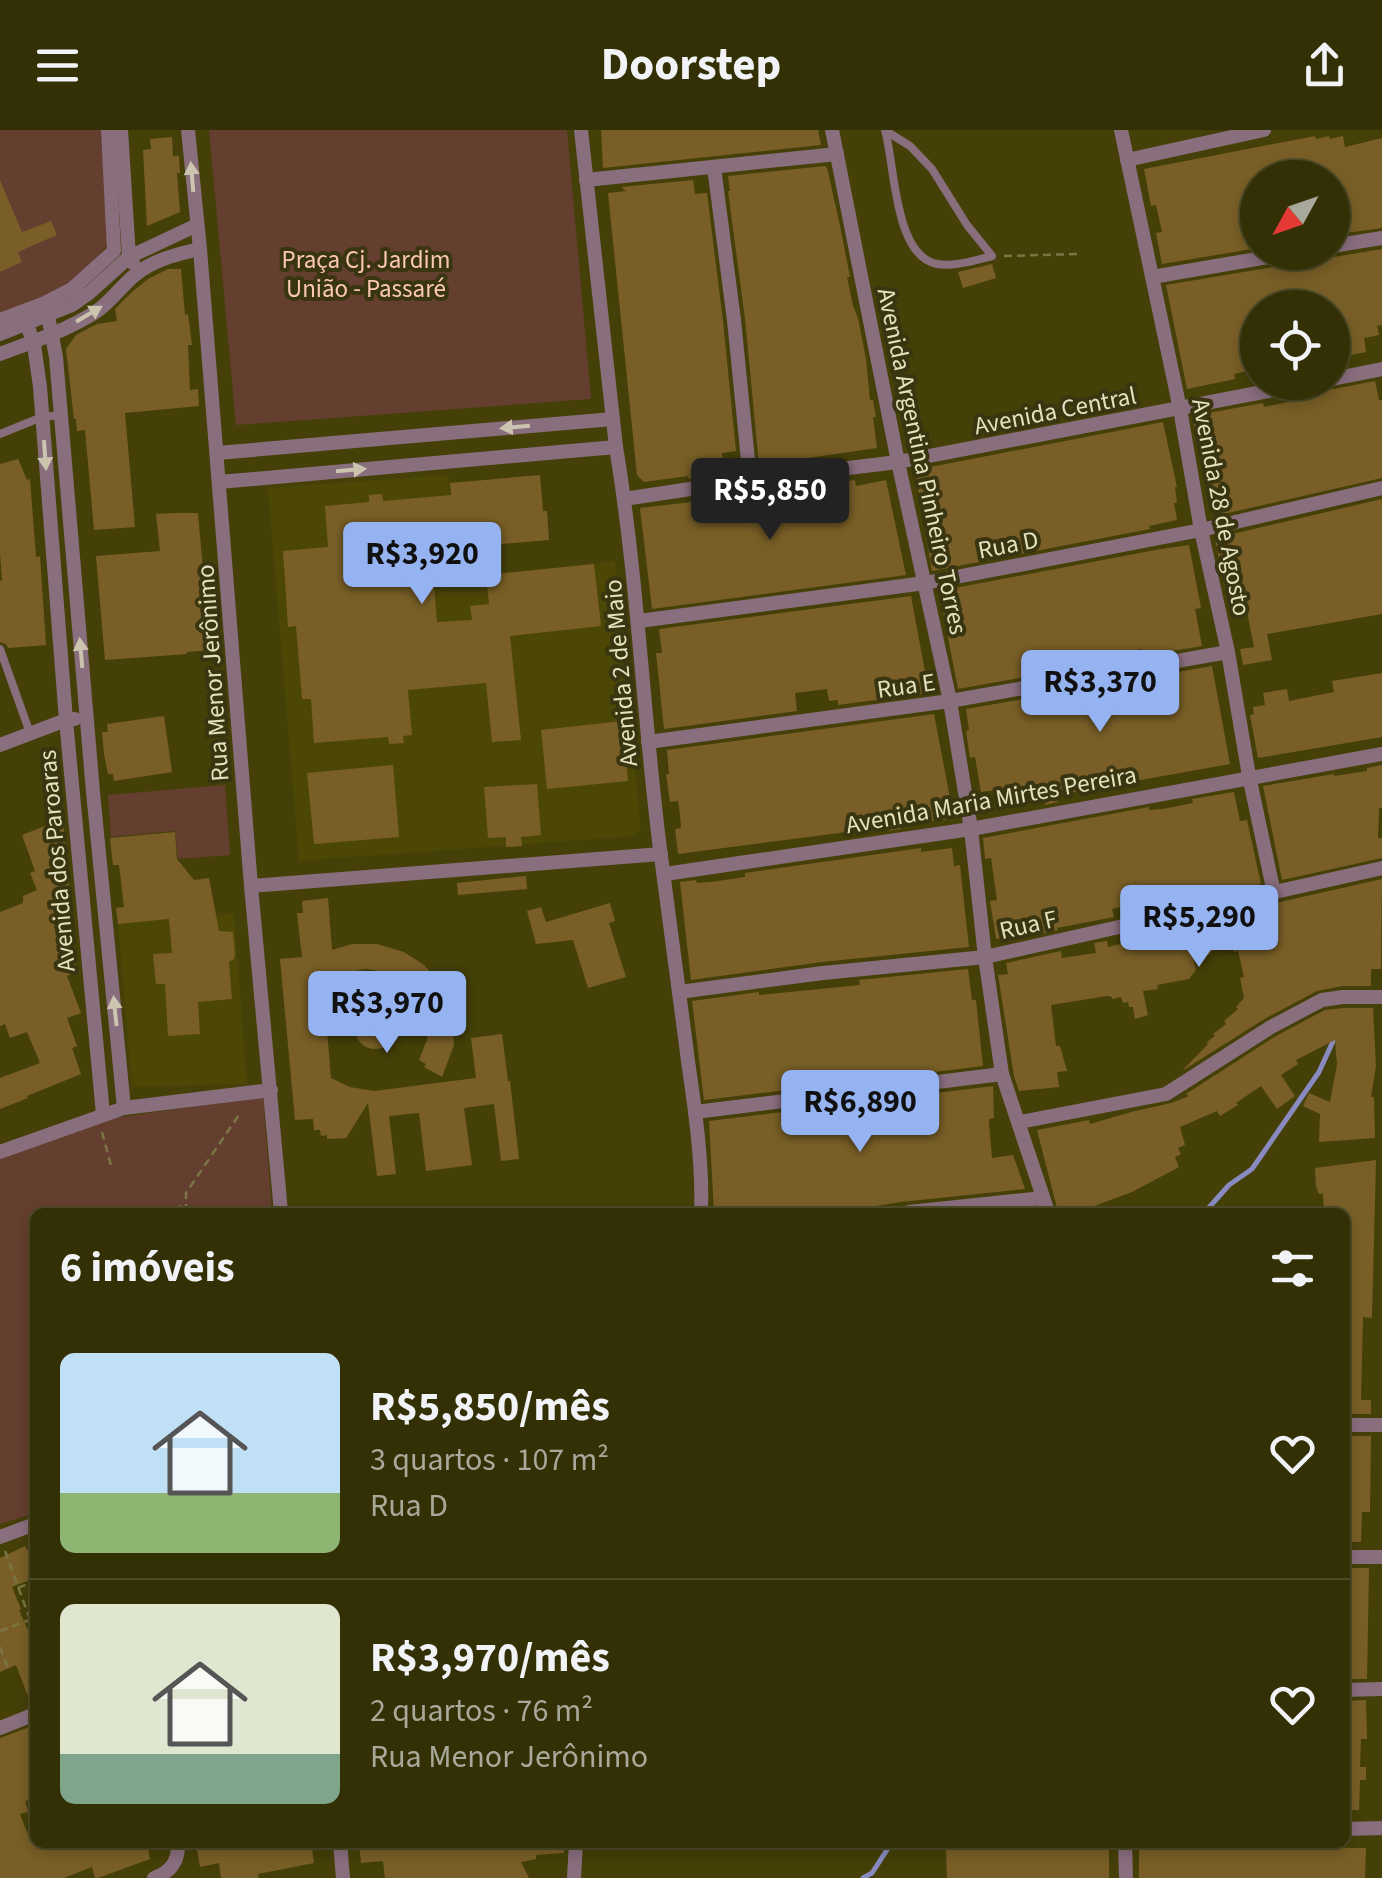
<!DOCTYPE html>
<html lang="pt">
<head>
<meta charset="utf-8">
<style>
  body { margin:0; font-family:"Source Sans 3",sans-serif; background:#3f3c14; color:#f1f3f6; height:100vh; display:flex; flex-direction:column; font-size:38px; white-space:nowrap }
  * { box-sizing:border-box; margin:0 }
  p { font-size:32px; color:#a9a99b }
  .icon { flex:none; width:55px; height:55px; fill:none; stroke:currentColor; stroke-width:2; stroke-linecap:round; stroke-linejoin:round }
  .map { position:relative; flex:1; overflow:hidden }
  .details { position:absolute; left:30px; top:1078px; width:1320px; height:640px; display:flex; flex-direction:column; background:#343006; border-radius:15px; box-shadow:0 5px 15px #0003,0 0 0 2px #4e4b28 }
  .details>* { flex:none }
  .needle { width:65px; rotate:230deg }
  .buttons { position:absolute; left:1240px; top:30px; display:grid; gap:20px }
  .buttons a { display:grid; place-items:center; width:110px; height:110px; border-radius:50%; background:#343006; box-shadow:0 5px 15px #0003,0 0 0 2px #4e4b28; font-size:50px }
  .price { position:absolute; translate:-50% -85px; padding:0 22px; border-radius:10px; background:#95b2f1; color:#111; font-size:32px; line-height:65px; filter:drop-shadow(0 2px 5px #0008) }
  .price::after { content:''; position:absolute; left:50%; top:60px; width:30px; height:22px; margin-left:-15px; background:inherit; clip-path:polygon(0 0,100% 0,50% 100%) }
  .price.current { background:#222; color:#fff }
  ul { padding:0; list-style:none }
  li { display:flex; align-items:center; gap:30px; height:250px; padding:0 30px }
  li+li { border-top:2px solid #4e4b28 }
  li span { display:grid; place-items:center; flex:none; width:280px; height:200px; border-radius:15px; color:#555 }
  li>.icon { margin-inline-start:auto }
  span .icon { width:120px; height:120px; fill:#fffc; stroke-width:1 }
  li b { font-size:42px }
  h2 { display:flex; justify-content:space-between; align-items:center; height:120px; padding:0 30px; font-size:42px }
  header { display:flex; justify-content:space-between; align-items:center; height:130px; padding:0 30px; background:#343006; font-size:45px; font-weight:700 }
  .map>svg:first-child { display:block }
  .built { fill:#4d4705 }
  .green { fill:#643e2f }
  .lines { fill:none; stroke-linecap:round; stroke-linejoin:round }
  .stream { stroke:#898ac0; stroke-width:5 }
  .building { fill:#795f27 }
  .path { stroke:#7a7544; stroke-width:2.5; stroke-dasharray:8 5; stroke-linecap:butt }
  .lane { stroke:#896e7e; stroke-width:8 }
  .street { stroke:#896e7e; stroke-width:14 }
  .oneway { fill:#cdc4af }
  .labels { text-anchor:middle; stroke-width:8; stroke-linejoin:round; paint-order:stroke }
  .park-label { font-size:25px; fill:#fbc7b2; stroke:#393511 }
  .street-label { font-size:25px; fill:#e4e1bf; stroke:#393511 }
</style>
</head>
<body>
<header><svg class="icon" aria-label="menu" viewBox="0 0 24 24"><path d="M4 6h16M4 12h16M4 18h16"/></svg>Doorstep<svg class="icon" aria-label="share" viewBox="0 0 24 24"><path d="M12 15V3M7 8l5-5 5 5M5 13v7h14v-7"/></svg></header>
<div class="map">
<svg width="1382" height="1748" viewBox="0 0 1382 1748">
  <rect width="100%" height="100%" fill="#454008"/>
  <g class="built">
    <polygon points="448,345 457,448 615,431 641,701 634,706 299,731 268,358"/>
    <polygon points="234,783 247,954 132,957 118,794"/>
  </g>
  <g class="green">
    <path d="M0,0h101l8,113c-9,10 -18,21 -28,30 -23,21 -52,31 -81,42z"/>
    <polygon points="209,0 567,0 591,269 236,295"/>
    <polygon points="225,655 230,725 178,729 175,701 111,707 108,665"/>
    <polygon points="263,967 272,1082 35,1082 35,1383 0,1394 0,1029 107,989"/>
  </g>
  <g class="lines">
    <g class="stream">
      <polyline points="1205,1082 1229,1055 1252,1039 1319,942 1334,909"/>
      <polyline points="863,1748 872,1743 892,1712"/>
    </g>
  </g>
  <g class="building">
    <polygon points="601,0 818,0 821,15 603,38"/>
    <polygon points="1315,6 1316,9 1329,6 1330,9 1343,6 1345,17 1382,8 1382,98 1332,105 1332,48 1258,48 1258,59 1255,60 1258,71 1258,118 1162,134 1156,103 1162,102 1156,75 1151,76 1144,39"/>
    <polygon points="172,7 173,26 179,26 180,43 177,43 180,82 147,96 143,20 151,19 150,9"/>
    <polygon points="825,36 827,38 839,91 850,147 847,147 853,176 858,188 866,229 870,270 873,270 876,287 873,287 877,318 759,335 745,189 728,61 730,61 728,46"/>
    <polygon points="0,50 22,102 51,91 57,105 18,122 22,132 0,142"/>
    <polygon points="693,50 695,64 707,63 723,191 736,321 722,323 724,342 689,349 688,346 644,352 637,345 608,63 626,61 621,57"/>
    <polygon points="1382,119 1382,195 1377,196 1379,205 1364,208 1366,222 1332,229 1332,178 1258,178 1258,239 1234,244 1235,249 1187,259 1166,155"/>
    <polygon points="992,134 996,148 963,158 958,142"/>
    <polygon points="168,139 181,139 185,185 188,184 192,215 188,215 190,260 198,259 199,276 125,283 135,397 94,400 85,300 77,301 76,289 74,289 66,219 76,205 97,194 117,191 115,179 132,162 148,149"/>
    <polygon points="1375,251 1379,270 1382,270 1382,348 1219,385 1210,347 1204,348 1192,286 1263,273 1264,277 1283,273 1297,270 1296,266 1317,262 1323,258 1334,259"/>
    <polygon points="1163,292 1177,357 1175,357 1177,373 1174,373 1177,390 1149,396 1150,399 932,441 915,340"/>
    <polygon points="18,329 27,350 30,349 36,427 40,426 46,515 8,518 6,514 0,512 0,451 2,450 0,423 0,334"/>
    <polygon points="540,345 543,381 547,381 549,410 431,420 437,492 472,490 470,476 489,474 486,445 594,434 601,496 510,506 521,610 492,612 486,553 408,560 412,605 403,606 404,613 389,614 388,607 314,613 311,569 302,569 296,496 288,497 283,421 328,417 325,376 369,372 369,365 382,364 383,371 451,365 450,353"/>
    <polygon points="855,350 856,356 886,350 906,445 652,479 640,378 692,372 692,370 704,368 706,370"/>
    <polygon points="1382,369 1382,484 1267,504 1272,530 1243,535 1240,519 1254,517 1241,451 1224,455 1215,408"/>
    <polygon points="175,383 198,383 210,520 187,522 187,524 105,530 96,426 160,421 156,384"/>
    <polygon points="1189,415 1201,478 1195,479 1202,516 1143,526 1141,519 1114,524 1116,531 958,559 939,461 1155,420"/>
    <polygon points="911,466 929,563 838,575 838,570 829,571 827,559 795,563 797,581 664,599 656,523 662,523 659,499"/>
    <polygon points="1212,536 1230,634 1057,665 1058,672 1045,675 1042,662 1028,664 1026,656 981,662 975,627 970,628 966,601 969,600 966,579"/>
    <polygon points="1382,543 1382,607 1258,628 1250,585 1254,584 1253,577 1265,575 1263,563 1287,559 1289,571 1334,562 1332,551"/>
    <polygon points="934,584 953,684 950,689 901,695 901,699 887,701 886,697 678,724 675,699 681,698 680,684 678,671 670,672 666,644 669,644 667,620"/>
    <polygon points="164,586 172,642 114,651 113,644 108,644 104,624 102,602 108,602 107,594"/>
    <polygon points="622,591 628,651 547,659 541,600"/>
    <polygon points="393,635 399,707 314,714 307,643"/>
    <polygon points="1382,635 1382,678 1379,678 1378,708 1382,708 1382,728 1282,750 1263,656 1334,644 1334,646 1367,641 1367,638"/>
    <polygon points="537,654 541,705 521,707 522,716 506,717 506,707 488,708 484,657"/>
    <polygon points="1234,662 1240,691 1247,690 1261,754 1142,781 1140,773 1112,779 1114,787 1057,798 1058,800 1003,812 1002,808 996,809 990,771 997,770 991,728 985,729 983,708 1149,677 1149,680 1163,679 1193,673 1192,669"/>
    <polygon points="63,689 76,835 72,836 74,843 67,846 81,883 67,888 77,916 72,918 81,944 27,966 28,968 0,979 0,948 40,933 27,902 10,908 5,894 0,896 0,782 23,773 23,766 37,760 30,743 35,741 22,705"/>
    <polygon points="175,702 177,729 194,750 209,748 219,801 233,802 235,824 234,829 229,832 232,869 198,872 200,904 168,906 165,854 156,854 153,824 172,823 169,789 118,794 116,778 124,777 119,735 113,735 110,708"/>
    <polygon points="921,718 921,722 952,718 954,736 960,735 969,817 822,832 691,850 680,752 696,750 697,753 711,752 745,747 745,743"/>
    <polygon points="526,746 527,759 458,765 457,753"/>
    <polygon points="1382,749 1381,839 1371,839 1371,856 1342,856 1317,861 1266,888 1182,941 1208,914 1207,912 1215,906 1213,904 1226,894 1224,891 1238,879 1236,877 1244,868 1240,848 1244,847 1238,821 1234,822 1229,801 1209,825 1193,828 1196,840 1189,849 1157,855 1158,859 1143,861 1148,885 1135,889 1133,877 1129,877 1128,872 1123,873 1121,867 1112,869 1112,867 1107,866 1051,875 1056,916 1060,916 1067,941 1057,942 1059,957 1019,961 1014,946 998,845 1008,844 1006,833 1061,821 1062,828 1096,823 1094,813 1107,811 1108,817 1133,811 1132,805 1203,789 1205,798 1233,792 1231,783"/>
    <polygon points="328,768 332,820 352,814 377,814 404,822 424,835 438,850 449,871 453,892 454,915 442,947 424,937 426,934 419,930 427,910 428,895 422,876 416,865 402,851 386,842 366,839 350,842 329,851 312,871 315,901 327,900 331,948 350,957 374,961 476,948 471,908 502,904 508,951 510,951 519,1029 501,1031 494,974 464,978 472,1035 426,1041 419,983 389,986 396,1044 377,1046 368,973 346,1008 327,1009 327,1005 321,1006 320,1000 314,1000 313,989 295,990 280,829 302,827 297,783 303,783 302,771"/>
    <polygon points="610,773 615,791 609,793 626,847 588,858 573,810 536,814 527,781 541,777 546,792"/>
    <polygon points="968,839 972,870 976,870 983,936 704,970 692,871 759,862 759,865 860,855 859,850"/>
    <polygon points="1344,878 1373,878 1376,936 1371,967 1374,967 1375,1008 1319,1012 1320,984 1303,976 1309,963 1330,972 1337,934 1335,910 1296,930 1298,934 1281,945 1295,966 1277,979 1261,956 1236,973 1238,975 1220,986 1217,981 1180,997 1185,1015 1178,1018 1181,1024 1175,1027 1179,1037 1132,1062 1089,1078 1090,1082 1058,1082 1037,1000 1089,990 1090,994 1131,982 1171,973 1189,966 1186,964 1276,906 1325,880"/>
    <circle cx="375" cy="899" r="20"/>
    <polygon points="993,956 994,988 989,989 989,992 992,1028 1013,1025 1025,1059 901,1072 851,1080 822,1081 821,1077 795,1079 795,1082 714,1082 709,991"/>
    <polygon points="1376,1030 1372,1188 1363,1187 1361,1270 1371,1270 1371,1284 1345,1284 1345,1082 1324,1082 1323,1063 1319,1064 1316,1056 1315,1038"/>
    <polygon points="1345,1306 1371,1306 1370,1382 1362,1382 1361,1412 1345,1412"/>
    <polygon points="25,1416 27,1420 35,1417 35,1448 12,1457 21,1479 19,1480 35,1516 35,1574 31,1574 16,1535 0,1542 0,1428"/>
    <polygon points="1347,1438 1369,1438 1367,1549 1345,1549 1345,1443 1347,1443"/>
    <polygon points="1366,1570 1367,1609 1361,1609 1360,1637 1366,1637 1366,1650 1360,1650 1359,1680 1345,1680 1345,1571"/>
    <polygon points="35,1595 35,1668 25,1671 28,1682 20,1684 30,1710 35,1708 35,1712 84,1712 86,1720 105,1712 147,1712 150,1729 98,1748 95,1748 92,1737 64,1748 0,1748 0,1608"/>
    <polygon points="232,1712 311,1712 314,1733 258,1744 259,1748 221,1748 219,1733 200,1737 197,1720"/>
    <polygon points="359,1712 563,1712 564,1723 536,1725 536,1729 521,1732 529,1748 385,1748 383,1731 361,1733"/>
    <polygon points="1082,1715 1109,1715 1109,1748 947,1748 946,1720"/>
    <polygon points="1139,1716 1366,1718 1365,1748 1139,1748"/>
  </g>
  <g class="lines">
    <g class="path">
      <polyline points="1004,126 1078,124"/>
      <polyline points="102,1002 112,1039"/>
      <polyline points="176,1082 183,1071"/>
      <polyline points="186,1082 186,1063 241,982"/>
      <polyline points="5,1421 35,1503"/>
      <polyline points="18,1458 35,1451"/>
      <polyline points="0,1501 35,1488"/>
      <polyline points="0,1517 9,1541"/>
    </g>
    <g class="lane">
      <path d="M885,0c10,35 9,126 52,134 18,3 38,-4 55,-8l-25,-31 -35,-56 -22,-23 -24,-15"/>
      <polyline points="0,304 42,287 60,285"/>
      <polyline points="0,519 30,603"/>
    </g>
    <g class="street">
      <polyline points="121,0 129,127 133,133"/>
      <polyline points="188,0 200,119 251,756 281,1082"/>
      <path d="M581,0l35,317c22,133 27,268 44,402 9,70 19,141 28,212 7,48 15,103 13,151"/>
      <polyline points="832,0 898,332 950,571 971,699 985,827 1002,944 1048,1082"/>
      <polyline points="1121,0 1180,279 1201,400 1228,522 1249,646 1274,763"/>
      <polyline points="1127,30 1264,0"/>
      <polyline points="714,37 734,190 750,350"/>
      <polyline points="586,50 837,24"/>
      <polyline points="1332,116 1382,108"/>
      <polyline points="1152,147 1297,122"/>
      <polyline points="48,186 56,227 93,662 124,978"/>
      <polyline points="0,190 45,173 72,159 114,121 108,0"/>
      <polyline points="27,194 34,215 40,257 66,590 103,984"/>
      <polyline points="0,204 72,175 89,163 129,127 197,95"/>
      <path d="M0,224c32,-12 65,-23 94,-41 16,-10 26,-26 41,-38 18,-15 42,-21 65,-26"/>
      <polyline points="1332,249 1382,239"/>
      <polyline points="217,323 613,289"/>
      <polyline points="219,352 616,317"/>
      <polyline points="624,369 750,350 898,332 1315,252"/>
      <polyline points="639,491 925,453 1201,400 1382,358"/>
      <polyline points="648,612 950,571 1228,522"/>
      <polyline points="0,615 66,590 75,589"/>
      <polyline points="665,744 971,699 1382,624"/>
      <polyline points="251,756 661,724"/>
      <polyline points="679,862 823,843 985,827 1382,738"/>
      <polyline points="695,982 1002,944"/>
      <polyline points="1020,992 1166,964 1271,897 1322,870 1343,867 1382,867"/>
      <polyline points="0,1022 124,978 271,960"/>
      <polyline points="909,1082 1043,1068"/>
      <polyline points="1345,1295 1382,1295"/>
      <polyline points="0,1407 35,1394"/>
      <polyline points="1345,1427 1382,1427"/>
      <polyline points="1345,1560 1382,1559"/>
      <polyline points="0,1598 35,1584"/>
      <polyline points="1345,1699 1382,1698"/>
      <polyline points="340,1712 343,1748"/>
      <polyline points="1125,1712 1126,1748"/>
      <path d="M154,1748c17,-6 25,-17 24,-36"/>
      <polyline points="574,1748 576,1712"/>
    </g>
  </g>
  <defs><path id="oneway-solid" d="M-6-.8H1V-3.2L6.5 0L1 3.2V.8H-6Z" transform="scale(2.5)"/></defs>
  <g class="oneway">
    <use href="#oneway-solid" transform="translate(192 47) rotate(-95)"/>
    <use href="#oneway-solid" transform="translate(89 184) rotate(-31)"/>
    <use href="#oneway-solid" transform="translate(515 297) rotate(175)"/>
    <use href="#oneway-solid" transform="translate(45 325) rotate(86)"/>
    <use href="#oneway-solid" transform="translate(351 340) rotate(-5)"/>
    <use href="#oneway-solid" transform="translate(81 523) rotate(-95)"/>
    <use href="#oneway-solid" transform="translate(115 881) rotate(-96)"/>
  </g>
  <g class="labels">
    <g class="park-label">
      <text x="366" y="138">Praça Cj. Jardim<tspan x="366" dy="29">União - Passaré</tspan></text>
    </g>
    <g class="street-label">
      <text transform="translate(1055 280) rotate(-11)" y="9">Avenida Central</text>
      <text transform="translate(923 331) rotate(78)" y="9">Avenida Argentina Pinheiro Torres</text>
      <text transform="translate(1222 377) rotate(79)" y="9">Avenida 28 de Agosto</text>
      <text transform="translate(1008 414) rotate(-11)" y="9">Rua D</text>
      <text transform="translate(212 543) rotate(-94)" y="9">Rua Menor Jerônimo</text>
      <text transform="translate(620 543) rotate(-95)" y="9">Avenida 2 de Maio</text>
      <text transform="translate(906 555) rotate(-8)" y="9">Rua E</text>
      <text transform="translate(991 669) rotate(-10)" y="9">Avenida Maria Mirtes Pereira</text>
      <text transform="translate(56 731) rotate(-95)" y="9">Avenida dos Paroaras</text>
      <text transform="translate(1028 794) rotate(-13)" y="9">Rua F</text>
    </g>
  </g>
</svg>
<div class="buttons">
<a><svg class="needle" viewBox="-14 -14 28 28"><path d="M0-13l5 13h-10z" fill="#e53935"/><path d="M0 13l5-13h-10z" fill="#a9a99b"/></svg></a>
<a><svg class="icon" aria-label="locate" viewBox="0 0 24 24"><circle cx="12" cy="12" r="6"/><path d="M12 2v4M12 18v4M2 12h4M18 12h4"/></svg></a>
</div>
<b class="price current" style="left:770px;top:413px">R$5,850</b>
<b class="price" style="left:422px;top:477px">R$3,920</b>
<b class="price" style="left:1100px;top:605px">R$3,370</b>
<b class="price" style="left:1199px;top:840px">R$5,290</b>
<b class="price" style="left:387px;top:926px">R$3,970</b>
<b class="price" style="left:860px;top:1025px">R$6,890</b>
<section class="details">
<h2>6 imóveis<svg class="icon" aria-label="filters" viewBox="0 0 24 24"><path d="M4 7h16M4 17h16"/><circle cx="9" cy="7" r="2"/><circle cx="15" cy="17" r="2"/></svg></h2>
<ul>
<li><span style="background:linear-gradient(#bfe0f5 70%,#8fb573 0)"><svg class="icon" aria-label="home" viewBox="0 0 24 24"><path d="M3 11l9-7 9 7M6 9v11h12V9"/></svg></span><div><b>R$5,850/mês</b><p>3 quartos · 107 m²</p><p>Rua D</p></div><svg class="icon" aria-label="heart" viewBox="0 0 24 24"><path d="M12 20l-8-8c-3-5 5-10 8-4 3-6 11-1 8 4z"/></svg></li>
<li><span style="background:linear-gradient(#dfe7d0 75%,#7fa58c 0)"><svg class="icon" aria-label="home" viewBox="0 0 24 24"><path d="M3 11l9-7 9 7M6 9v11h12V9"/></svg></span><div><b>R$3,970/mês</b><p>2 quartos · 76 m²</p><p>Rua Menor Jerônimo</p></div><svg class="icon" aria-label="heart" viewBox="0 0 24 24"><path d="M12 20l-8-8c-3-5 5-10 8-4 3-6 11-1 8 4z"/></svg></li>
</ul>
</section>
</div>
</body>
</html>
